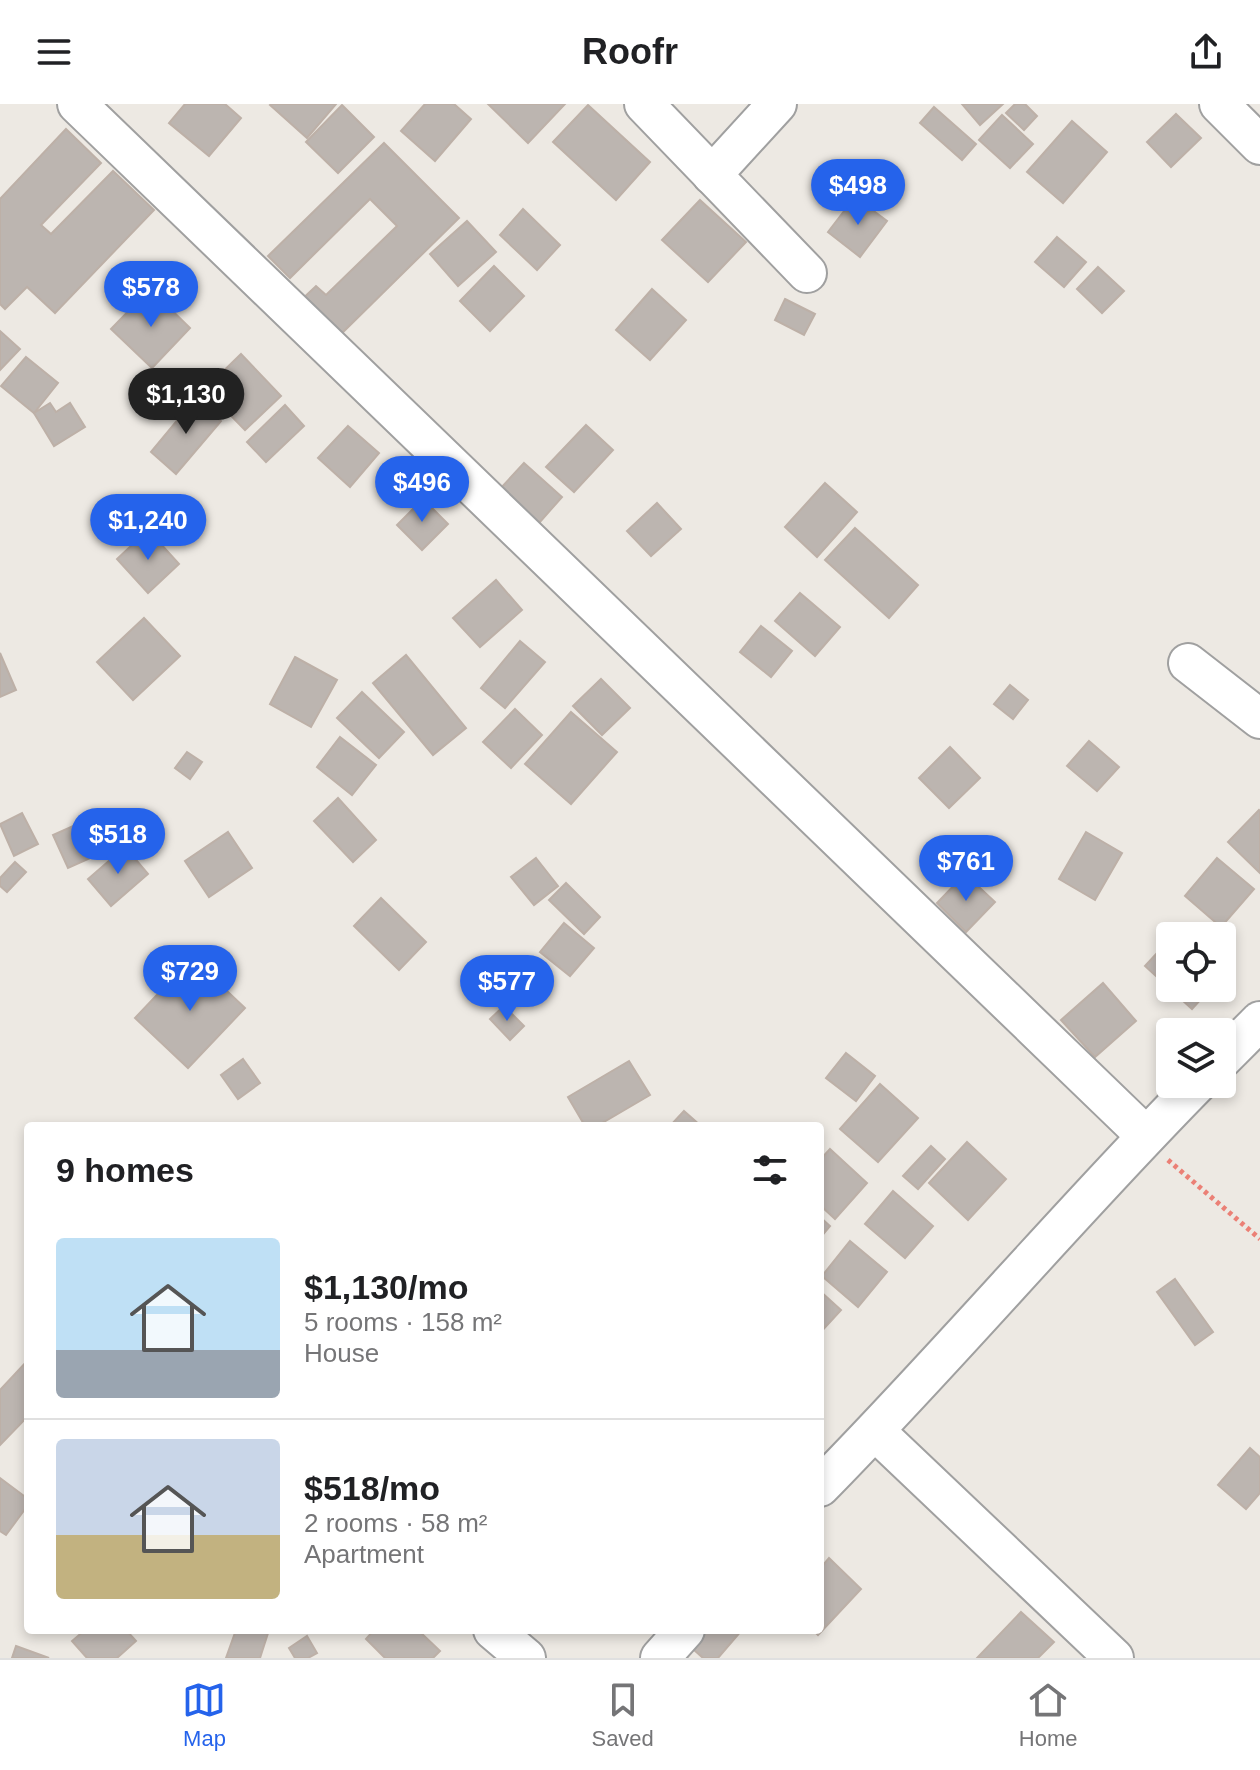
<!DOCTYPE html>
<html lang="en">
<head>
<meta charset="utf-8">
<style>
  body { margin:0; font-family:Helvetica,sans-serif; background:#f2f2f2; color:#202124; height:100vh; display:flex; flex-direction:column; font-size:30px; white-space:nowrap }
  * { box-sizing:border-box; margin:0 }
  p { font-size:26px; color:#757577 }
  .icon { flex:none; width:44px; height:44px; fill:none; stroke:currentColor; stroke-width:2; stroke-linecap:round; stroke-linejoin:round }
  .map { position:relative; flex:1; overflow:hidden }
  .details { position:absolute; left:24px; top:1018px; width:800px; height:512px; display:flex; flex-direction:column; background:#fff; border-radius:8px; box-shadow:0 4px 12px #0003 }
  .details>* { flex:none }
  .fabs { position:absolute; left:1156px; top:818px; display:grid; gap:16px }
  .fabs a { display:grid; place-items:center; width:80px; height:80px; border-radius:8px; background:#fff; box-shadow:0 4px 12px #0003; font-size:40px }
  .price { position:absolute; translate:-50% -68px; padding:0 18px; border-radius:28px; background:#2563eb; color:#fff; font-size:26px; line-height:52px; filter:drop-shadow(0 2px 4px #0008) }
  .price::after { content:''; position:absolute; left:50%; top:48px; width:24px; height:18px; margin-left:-12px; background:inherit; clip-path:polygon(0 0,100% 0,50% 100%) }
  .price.current { background:#222; color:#fff }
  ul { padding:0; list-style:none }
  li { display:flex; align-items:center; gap:24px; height:200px; padding:0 32px }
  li+li { border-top:2px solid #e0e0e0 }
  li span { display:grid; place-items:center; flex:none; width:224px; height:160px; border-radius:8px; color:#555 }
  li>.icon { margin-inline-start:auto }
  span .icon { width:96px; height:96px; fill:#fffc; stroke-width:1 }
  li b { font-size:34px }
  h2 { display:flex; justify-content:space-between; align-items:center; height:96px; padding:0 32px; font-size:34px }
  header { display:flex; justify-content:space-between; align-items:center; height:104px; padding:0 32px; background:#fff; font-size:36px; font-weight:800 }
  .tab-bar { display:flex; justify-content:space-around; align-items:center; height:112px; border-top:2px solid #e0e0e0; background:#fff; font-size:22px; color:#757577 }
  .tab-bar a { display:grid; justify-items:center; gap:4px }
  .tab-bar .current { color:#2563eb }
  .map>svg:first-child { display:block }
  .building { fill:#bcb5b0; stroke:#bdb0a7; stroke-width:2 }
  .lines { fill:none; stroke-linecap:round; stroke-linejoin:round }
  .minor-casing { stroke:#a0a0a0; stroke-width:42 }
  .path { stroke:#eb8076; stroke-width:5; stroke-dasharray:4 4; stroke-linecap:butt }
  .minor { stroke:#fff; stroke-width:38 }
</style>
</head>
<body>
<header><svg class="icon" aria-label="menu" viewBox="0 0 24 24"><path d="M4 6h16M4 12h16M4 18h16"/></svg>Roofr<svg class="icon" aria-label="share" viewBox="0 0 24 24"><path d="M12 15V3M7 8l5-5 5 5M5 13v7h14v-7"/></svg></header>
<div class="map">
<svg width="1260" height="1554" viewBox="0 0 1260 1554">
  <rect width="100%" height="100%" fill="#ede9e3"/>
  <g class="building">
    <polygon points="185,0 225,0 241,14 209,52 169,19"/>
    <polygon points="336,0 307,34 270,1 271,0"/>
    <polygon points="425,0 454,0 471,15 435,57 401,27"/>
    <polygon points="488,0 565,0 528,39"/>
    <polygon points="962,0 1003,0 980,21"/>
    <polygon points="1015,0 1025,0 1037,12 1024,26 1006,9"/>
    <polygon points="342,1 374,33 338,69 306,38"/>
    <polygon points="588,1 650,58 616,96 553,38"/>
    <polygon points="934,3 976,40 962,56 920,19"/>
    <polygon points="1176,10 1201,34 1171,63 1147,38"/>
    <polygon points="1002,11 1033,40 1010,64 979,36"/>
    <polygon points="1072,17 1107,48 1063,99 1027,68"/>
    <polygon points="66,25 101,59 41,121 51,130 113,67 154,106 55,209 27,183 5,205 0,200 0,95"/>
    <polygon points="384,39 459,114 335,236 298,199 316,182 326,191 397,122 370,95 290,174 268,152"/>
    <polygon points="855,93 887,117 860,153 828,128"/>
    <polygon points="700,96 746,138 708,178 662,136"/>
    <polygon points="523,105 560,141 537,166 500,131"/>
    <polygon points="467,117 496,148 458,182 430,150"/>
    <polygon points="1057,133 1086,158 1064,183 1035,158"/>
    <polygon points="494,162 524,192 490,227 460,197"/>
    <polygon points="1098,163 1124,187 1102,209 1077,185"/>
    <polygon points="150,185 190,224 152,264 111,225"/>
    <polygon points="652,185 686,216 650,256 616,226"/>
    <polygon points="785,195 815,210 804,231 775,216"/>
    <polygon points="0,227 20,245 0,266"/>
    <polygon points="241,250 281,292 245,326 205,285"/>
    <polygon points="26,253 58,279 34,309 1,282"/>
    <polygon points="195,295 221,317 176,370 151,348"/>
    <polygon points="50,299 56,308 70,299 85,323 54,342 34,309"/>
    <polygon points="285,301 304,322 266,358 247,338"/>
    <polygon points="586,321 613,346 574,388 546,363"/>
    <polygon points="348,322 379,349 350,383 318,354"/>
    <polygon points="524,359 562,393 539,419 500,385"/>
    <polygon points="825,379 857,408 817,453 785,423"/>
    <polygon points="423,395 448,420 422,446 397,421"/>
    <polygon points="657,399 681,425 651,452 627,427"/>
    <polygon points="855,424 918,481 889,514 825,456"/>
    <polygon points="148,426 179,460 148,489 117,455"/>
    <polygon points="496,476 522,506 480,543 453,514"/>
    <polygon points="800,489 840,523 815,552 775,517"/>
    <polygon points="144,514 180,552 133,596 97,558"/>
    <polygon points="761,522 792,547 771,573 740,548"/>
    <polygon points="520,537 545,558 505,604 481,584"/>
    <polygon points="0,549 16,586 0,593"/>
    <polygon points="406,551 466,624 433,651 373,579"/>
    <polygon points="295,553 337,576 311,623 270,600"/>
    <polygon points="601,575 630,604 602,631 573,602"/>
    <polygon points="1010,581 1028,596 1013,615 994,600"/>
    <polygon points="362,588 404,628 379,654 337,614"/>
    <polygon points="515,605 542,631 511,664 483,638"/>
    <polygon points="571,608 617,648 571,700 525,660"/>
    <polygon points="340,633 376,661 352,691 317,663"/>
    <polygon points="1089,637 1119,663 1097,687 1067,662"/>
    <polygon points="950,643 980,674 949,704 919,674"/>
    <polygon points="187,648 202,658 190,675 175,664"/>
    <polygon points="338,694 376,736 353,758 314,717"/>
    <polygon points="1259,706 1260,707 1260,769 1228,738"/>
    <polygon points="22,709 38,740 14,752 0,720"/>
    <polygon points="82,718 97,751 68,764 53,731"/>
    <polygon points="228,728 252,764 209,793 185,757"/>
    <polygon points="1086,728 1122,749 1095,796 1059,775"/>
    <polygon points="125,743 148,770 111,802 88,775"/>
    <polygon points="536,754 558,782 534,801 511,773"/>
    <polygon points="1217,754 1254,785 1221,823 1185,792"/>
    <polygon points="15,758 26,768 7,788 0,782 0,774"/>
    <polygon points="965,770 995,798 966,828 937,799"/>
    <polygon points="566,779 600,813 584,830 549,796"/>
    <polygon points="381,794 426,838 399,866 354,822"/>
    <polygon points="564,819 594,844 570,872 540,848"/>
    <polygon points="1183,820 1197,832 1172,832"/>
    <polygon points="1170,835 1170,884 1211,884 1192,905 1145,862"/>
    <polygon points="192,854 245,904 188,964 135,914"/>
    <polygon points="1103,879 1136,917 1095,953 1061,916"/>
    <polygon points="504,902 524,922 510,936 490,915"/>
    <polygon points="846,949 875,972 856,997 826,974"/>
    <polygon points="243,955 260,979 238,995 221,971"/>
    <polygon points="629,957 650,991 597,1022 585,1022 568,993"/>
    <polygon points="880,980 918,1014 878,1058 840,1025"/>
    <polygon points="684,1007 701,1022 670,1022"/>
    <polygon points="967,1038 1006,1075 968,1116 929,1079"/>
    <polygon points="931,1042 945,1055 918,1085 903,1072"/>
    <polygon points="830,1045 867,1079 835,1115 820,1101 820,1056"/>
    <polygon points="893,1087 933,1122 905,1154 865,1120"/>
    <polygon points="820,1113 830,1122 820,1134"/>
    <polygon points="850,1137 887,1168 858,1203 822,1172"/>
    <polygon points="1175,1175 1213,1228 1195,1241 1157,1188"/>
    <polygon points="820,1187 841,1206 820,1229"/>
    <polygon points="28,1256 28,1312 0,1341 0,1286"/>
    <polygon points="1250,1344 1260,1353 1260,1389 1246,1405 1218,1381"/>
    <polygon points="0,1374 28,1395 28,1401 6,1431 0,1427"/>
    <polygon points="829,1454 861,1485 818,1531 813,1526 820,1526 820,1456 824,1460"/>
    <polygon points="1021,1508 1054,1538 1038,1554 977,1554"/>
    <polygon points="85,1526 126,1526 136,1537 117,1554 87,1554 72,1537"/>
    <polygon points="236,1526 269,1526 260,1554 226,1554"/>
    <polygon points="374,1526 418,1526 440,1547 433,1554 385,1554 366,1535"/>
    <polygon points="694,1526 742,1526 718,1554 703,1554 684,1537"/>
    <polygon points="307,1532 317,1549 308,1554 295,1554 289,1544"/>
    <polygon points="16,1542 49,1554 12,1554"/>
  </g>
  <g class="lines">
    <defs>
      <g id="minor">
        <polyline points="77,0 1146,1032"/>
        <polyline points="644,0 807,169"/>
        <polyline points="1219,0 1260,41"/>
        <polyline points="712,71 777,0"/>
        <polyline points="1188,559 1260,615"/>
        <polyline points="1222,955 1260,917"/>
        <polyline points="875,1327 1114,1554"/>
        <path d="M820,1383c129,-131 248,-272 377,-403"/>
        <polyline points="493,1526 526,1554"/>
        <polyline points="660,1554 685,1526"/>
      </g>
    </defs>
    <use href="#minor" class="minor-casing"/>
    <polyline class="path" points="1168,1056 1260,1135"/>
    <use href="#minor" class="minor"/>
  </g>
</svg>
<div class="fabs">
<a><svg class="icon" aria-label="locate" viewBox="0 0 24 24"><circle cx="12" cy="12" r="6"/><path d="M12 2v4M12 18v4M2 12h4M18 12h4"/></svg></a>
<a><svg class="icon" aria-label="layers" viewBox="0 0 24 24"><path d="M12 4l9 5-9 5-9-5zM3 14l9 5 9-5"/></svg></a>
</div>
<b class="price" style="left:858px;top:123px">$498</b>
<b class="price" style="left:151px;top:225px">$578</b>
<b class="price current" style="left:186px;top:332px">$1,130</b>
<b class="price" style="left:422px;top:420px">$496</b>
<b class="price" style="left:148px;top:458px">$1,240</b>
<b class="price" style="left:118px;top:772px">$518</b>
<b class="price" style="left:966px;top:799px">$761</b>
<b class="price" style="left:190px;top:909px">$729</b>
<b class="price" style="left:507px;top:919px">$577</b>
<section class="details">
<h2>9 homes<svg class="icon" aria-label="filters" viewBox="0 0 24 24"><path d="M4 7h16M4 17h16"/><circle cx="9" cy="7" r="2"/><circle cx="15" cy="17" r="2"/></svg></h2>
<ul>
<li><span style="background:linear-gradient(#bfe0f5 70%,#9aa5b1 0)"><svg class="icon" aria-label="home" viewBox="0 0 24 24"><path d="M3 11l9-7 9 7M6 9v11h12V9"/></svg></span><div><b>$1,130/mo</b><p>5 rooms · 158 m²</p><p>House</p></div></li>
<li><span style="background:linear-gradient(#c9d6e8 60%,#c2b280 0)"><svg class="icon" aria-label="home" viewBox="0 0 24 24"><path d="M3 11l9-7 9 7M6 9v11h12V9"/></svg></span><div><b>$518/mo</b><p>2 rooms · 58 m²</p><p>Apartment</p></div></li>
</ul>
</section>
</div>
<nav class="tab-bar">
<a class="current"><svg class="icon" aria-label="map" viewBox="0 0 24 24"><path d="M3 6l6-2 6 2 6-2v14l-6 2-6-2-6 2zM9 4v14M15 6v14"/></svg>Map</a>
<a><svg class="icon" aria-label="saved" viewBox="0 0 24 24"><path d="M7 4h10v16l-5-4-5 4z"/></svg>Saved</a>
<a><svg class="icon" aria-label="home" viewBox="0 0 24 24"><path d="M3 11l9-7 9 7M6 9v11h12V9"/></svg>Home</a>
</nav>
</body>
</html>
